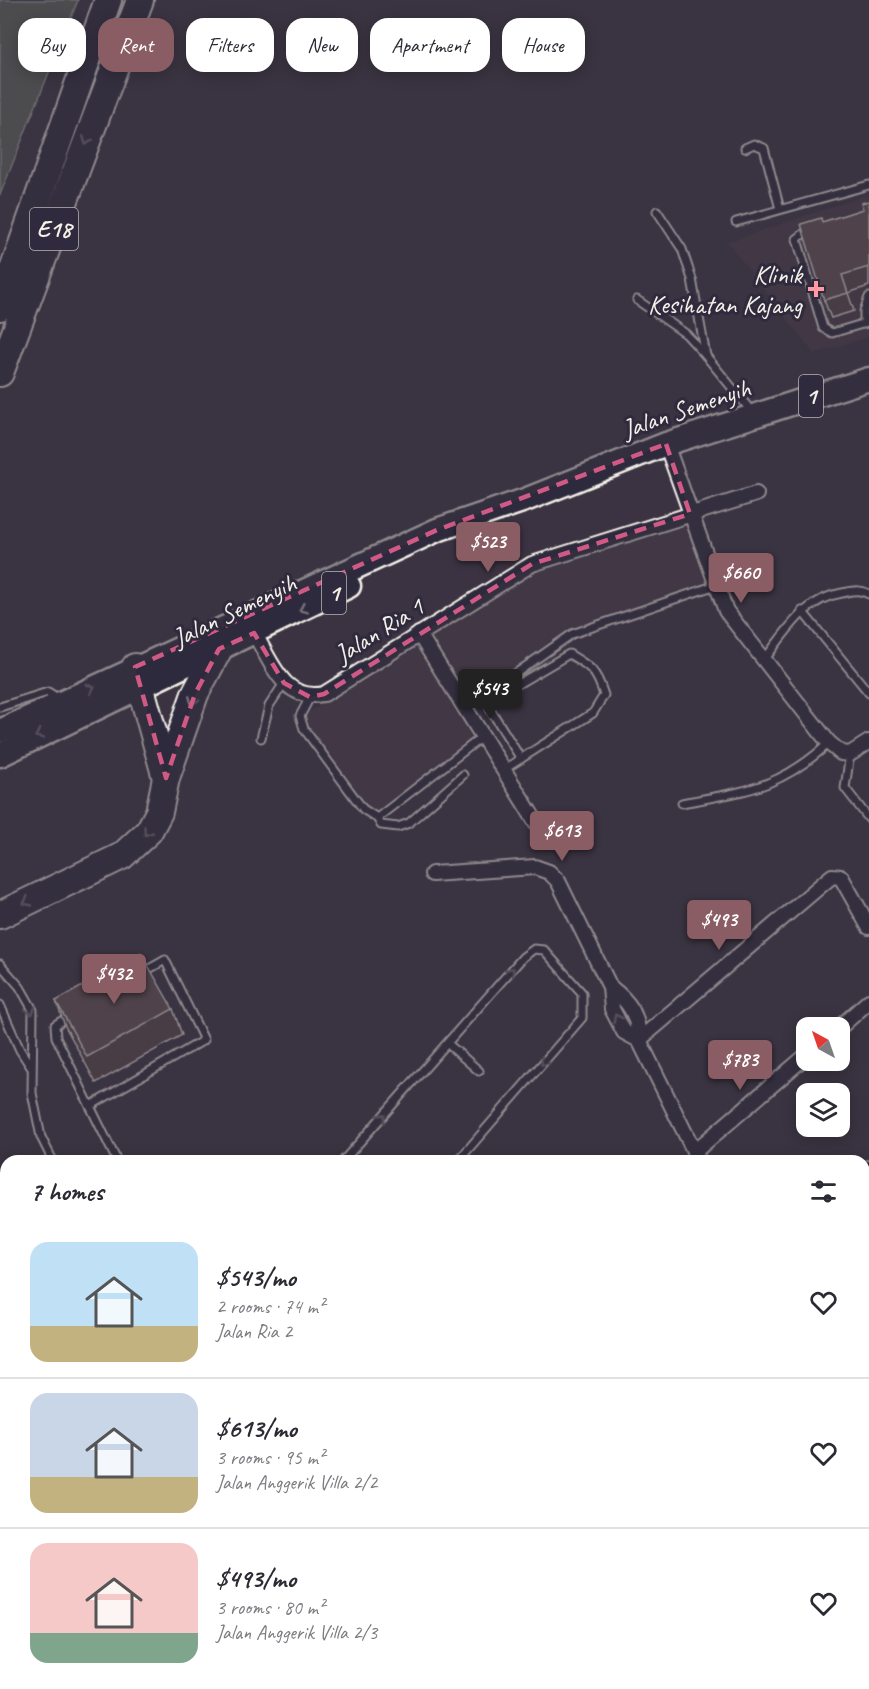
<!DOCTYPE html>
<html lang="en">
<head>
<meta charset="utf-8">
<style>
  body { margin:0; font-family:Caveat,sans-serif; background:#f2f2f3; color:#2b2b33; height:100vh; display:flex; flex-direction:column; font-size:22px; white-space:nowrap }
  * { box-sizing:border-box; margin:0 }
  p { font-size:20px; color:#7c7c81 }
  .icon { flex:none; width:33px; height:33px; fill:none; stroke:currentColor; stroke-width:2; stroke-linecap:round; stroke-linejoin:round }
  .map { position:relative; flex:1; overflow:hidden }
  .details { position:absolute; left:0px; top:1155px; width:870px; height:534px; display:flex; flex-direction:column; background:#fff; border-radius:18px 18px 0 0; box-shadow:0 3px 15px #0003 }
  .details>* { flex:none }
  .banner { position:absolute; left:18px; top:18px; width:834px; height:54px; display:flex; gap:12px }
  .needle { width:39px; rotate:320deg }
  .buttons { position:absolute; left:796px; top:1017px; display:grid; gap:12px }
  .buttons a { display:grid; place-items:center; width:54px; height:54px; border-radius:12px; background:#fff; box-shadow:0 3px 15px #0003; font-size:30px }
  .price { position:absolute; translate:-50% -51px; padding:0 14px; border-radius:6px; background:#8a5d65; color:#fff; font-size:20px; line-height:39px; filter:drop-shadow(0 2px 3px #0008) }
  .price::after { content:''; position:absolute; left:50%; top:36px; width:18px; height:14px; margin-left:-9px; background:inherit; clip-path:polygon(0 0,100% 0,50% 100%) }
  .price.on { background:#222; color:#fff }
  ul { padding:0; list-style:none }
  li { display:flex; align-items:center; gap:18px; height:150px; padding:0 30px }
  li+li { border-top:2px solid #e1e1e2 }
  li span { display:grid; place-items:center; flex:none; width:168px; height:120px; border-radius:18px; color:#555 }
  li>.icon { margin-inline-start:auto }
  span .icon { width:72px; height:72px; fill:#fffc; stroke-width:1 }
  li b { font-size:26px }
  h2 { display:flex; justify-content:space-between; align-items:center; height:72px; padding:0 30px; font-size:26px }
  .pill { padding:0 21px; border-radius:18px; background:#fff; box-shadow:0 3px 15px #0003; font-size:21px; line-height:54px }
  .pill.on { background:#8a5d65; color:#fff }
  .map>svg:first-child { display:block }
  .built { fill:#493e48 }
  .green { fill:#626b60; stroke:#abaea4; stroke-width:1.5 }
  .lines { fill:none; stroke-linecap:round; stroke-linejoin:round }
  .lane-casing { stroke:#f4f1e8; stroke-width:11 }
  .street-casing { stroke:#f4f1e8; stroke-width:18 }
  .primary-casing { stroke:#f4f1e8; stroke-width:27 }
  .highway-casing { stroke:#f4f1e8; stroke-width:30 }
  .lane { stroke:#2f2a3d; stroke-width:7 }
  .street { stroke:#2f2a3d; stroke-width:14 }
  .primary { stroke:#2f2a3d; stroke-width:22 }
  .highway { stroke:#2f2a3d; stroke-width:26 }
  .wall { fill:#5a4a4a; stroke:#f4f1e8; stroke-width:1.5 }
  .shaded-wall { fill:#4a3c3c; stroke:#f4f1e8; stroke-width:1.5 }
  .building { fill:#695656; stroke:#f4f1e8; stroke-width:1.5 }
  .oneway { stroke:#747079 }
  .marked { fill:none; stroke:#d15985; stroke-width:4.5; stroke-dasharray:12 8; stroke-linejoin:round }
  .poi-dot { fill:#ff9aa2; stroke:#2f2a3d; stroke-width:2 }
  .labels { text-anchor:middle; stroke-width:6; stroke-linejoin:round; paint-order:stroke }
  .shield { fill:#2f2a3d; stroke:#b9b5b5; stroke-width:1.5 }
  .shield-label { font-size:24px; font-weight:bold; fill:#f4f1e8 }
  .poi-label { font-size:26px; fill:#f4f1e8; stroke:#2f2a3d; text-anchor:end }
  .street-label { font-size:26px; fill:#f4f1e8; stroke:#2f2a3d }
</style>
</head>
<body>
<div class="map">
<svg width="869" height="1689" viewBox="0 0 869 1689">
  <rect width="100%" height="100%" fill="#3b3342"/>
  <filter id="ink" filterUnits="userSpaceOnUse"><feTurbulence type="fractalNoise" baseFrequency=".0167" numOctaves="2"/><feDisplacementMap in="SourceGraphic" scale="12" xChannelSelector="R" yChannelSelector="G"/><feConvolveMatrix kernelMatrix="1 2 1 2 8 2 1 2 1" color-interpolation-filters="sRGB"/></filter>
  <g filter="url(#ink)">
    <g class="built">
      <polygon points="869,194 869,337 814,354 727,242"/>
      <polygon points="686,520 709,584 571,631 460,708 477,737 377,814 365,807 306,727 303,716 534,568"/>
    </g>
    <g class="green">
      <polygon points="0,0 78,0 0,195"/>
      <polygon points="6,1464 6,1592 0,1582 0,1468"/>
    </g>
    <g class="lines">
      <defs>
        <g id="lane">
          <polyline points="745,148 754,144 764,148 780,209"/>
          <polyline points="657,211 682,249 692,279 706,356 752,412"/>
          <polyline points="736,222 869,185"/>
          <polyline points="811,228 797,239 823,328 832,333 869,322"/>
          <polyline points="637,300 686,334 706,356"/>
          <polyline points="864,324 864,311 869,297"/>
          <polyline points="802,611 869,693"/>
          <path d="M764,660c23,-29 40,-61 78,-67 11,-2 17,-4 27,1"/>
          <polyline points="310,697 300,716 304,729 363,809 377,818 482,737"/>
          <polyline points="0,707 48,692 59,699"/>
          <polyline points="465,709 572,634 716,585"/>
          <polyline points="261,738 269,706 284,683"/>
          <polyline points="850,754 845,788 869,819"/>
          <path d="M503,770l90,-57 11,-18c-8,-25 -13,-28 -35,-41l-80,47 1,8 31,50"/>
          <path d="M682,803c64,-12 97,-14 147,-60"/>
          <polyline points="377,818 381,825 398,827 409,823 463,775"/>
          <polyline points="0,964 20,987 33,1010 32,1093 41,1137 53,1161"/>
          <polyline points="0,1005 20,1050 31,1067"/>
          <polyline points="68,1017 55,1025 56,1037 117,1161"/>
          <polyline points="448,1044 479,1071"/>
          <polyline points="90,1106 204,1040 165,960 142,973"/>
          <polyline points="343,1161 523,957 534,949 544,950 582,993 582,1018 458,1161"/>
          <polyline points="0,1311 6,1309"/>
          <polyline points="864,1411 869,1408"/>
          <polyline points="864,1581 869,1579"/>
          <polyline points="864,1649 869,1658"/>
          <polyline points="369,1683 369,1689"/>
          <polyline points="603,1683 688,1688 722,1683"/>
          <polyline points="208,1689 219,1683"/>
          <polyline points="387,1689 387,1683"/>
          <polyline points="808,1689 809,1683"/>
        </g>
        <g id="street">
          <polyline points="666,444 726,611 829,743 841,753 850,754 869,742"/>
          <path d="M254,633c18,29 29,69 70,61l208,-130 224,-70"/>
          <polyline points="419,634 536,822"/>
          <polyline points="432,874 535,867 549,872 558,881 610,987 612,1009 624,1032 639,1040"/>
          <path d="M610,987c20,15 28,28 29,53l60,121"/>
          <polyline points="839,1028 869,1001"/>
          <polyline points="639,1040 832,876 841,877 869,927"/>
          <polyline points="694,1152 807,1055"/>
          <polyline points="864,1171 869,1168"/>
          <polyline points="0,1186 6,1195"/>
          <polyline points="0,1260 6,1256"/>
          <polyline points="864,1322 869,1308"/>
          <polyline points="864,1345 869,1343"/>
          <polyline points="864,1472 869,1477"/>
          <polyline points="864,1505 869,1510"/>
          <polyline points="864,1624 869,1622"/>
          <polyline points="135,1689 145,1683"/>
        </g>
        <g id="primary">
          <polyline points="0,731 437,530 525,500 666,444 869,379"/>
          <polyline points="0,755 349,586"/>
        </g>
        <g id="highway">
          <polyline points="0,307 108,0"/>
          <polyline points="0,373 140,0"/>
          <polyline points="135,667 166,778"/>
          <polyline points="0,915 122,856 149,831 159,812 166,778 195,694 219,649"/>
        </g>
      </defs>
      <use href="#lane" class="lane-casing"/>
      <use href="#street" class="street-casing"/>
      <use href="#primary" class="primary-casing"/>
      <use href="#highway" class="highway-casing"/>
      <use href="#lane" class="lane"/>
      <use href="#street" class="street"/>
      <use href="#primary" class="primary"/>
      <use href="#highway" class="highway"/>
    </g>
    <g class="wall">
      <polygon points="869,201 869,286 848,293 854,311 831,318 824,300 823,222 863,209"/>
      <polygon points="56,1001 173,1009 182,1035 96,1083 65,1026"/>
    </g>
    <g class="shaded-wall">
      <polygon points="0,1217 6,1233 6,1241 0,1245"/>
      <polygon points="6,1419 6,1451 0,1455 0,1423"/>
      <polygon points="6,1640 6,1671 0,1675 0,1643"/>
      <polygon points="58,1683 107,1683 98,1689 48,1689"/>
      <rect x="355" y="1683" width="5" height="6"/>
    </g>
    <g class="building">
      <polygon points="869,201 869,267 842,275 848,293 824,300 801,224 821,218 822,222 863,209 861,203"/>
      <polygon points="141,953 173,1009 87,1057 56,1001"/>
      <polygon points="6,1369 6,1419 0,1423 0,1373"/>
      <polygon points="0,1597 6,1607 6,1640 0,1643"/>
      <polygon points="6,1666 6,1683 58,1683 48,1689 0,1689 0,1670"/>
      <rect x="323" y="1683" width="32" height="6"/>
    </g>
    <defs><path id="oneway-chevron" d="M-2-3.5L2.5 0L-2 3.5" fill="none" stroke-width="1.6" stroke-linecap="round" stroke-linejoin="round" transform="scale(1.5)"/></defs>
    <g class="oneway">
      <use href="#oneway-chevron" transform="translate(87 141) rotate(111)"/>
      <use href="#oneway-chevron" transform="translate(303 609) rotate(154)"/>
      <use href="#oneway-chevron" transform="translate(91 688) rotate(-25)"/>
      <use href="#oneway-chevron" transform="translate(193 701) rotate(111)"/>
      <use href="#oneway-chevron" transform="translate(39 735) rotate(154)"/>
      <use href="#oneway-chevron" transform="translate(147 832) rotate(126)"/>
      <use href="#oneway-chevron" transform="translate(27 902) rotate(155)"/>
      <use href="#oneway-chevron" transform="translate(511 971) rotate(-49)"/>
      <use href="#oneway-chevron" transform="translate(31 1011) rotate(74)"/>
      <use href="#oneway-chevron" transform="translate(617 1018) rotate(-117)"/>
      <use href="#oneway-chevron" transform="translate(544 1062) rotate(131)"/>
      <use href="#oneway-chevron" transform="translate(382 1117) rotate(-48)"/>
    </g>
  </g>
  <path d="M0 0H869V1689H0ZM666,444l24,70 -158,50 -208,130 -14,3 -26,-14 -30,-50 -35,16 -24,45 -29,84 -31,-111 302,-137z" fill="#3b3342" fill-opacity=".55" fill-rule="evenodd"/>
  <path class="marked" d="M666,444l24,70 -158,50 -208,130 -14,3 -26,-14 -30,-50 -35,16 -24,45 -29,84 -31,-111 302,-137z"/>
  <path class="poi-dot" d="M813 280h6v6h6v6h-6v6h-6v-6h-6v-6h6z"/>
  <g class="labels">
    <g class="shield">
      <rect x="30" y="208" width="48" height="42" rx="4.5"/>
      <rect x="799" y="375" width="24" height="42" rx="4.5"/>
      <rect x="322" y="572" width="24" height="42" rx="4.5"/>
    </g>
    <g class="shield-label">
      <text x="54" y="237">E18</text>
      <text x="811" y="404">1</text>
      <text x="334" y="601">1</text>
    </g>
    <g class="poi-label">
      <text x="802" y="283">Klinik<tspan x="802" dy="30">Kesihatan Kajang</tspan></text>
    </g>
    <g class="street-label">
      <text transform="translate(686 408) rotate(-19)" y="9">Jalan Semenyih</text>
      <text transform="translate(234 610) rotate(-26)" y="9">Jalan Semenyih</text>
      <text transform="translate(379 630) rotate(-32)" y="9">Jalan Ria 1</text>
    </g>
  </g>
</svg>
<div class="buttons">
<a><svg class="needle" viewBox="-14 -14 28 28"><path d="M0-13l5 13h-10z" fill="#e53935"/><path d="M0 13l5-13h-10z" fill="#7c7c81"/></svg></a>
<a><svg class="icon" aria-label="layers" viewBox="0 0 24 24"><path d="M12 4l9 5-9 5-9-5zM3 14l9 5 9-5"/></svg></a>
</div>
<b class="price" style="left:488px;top:573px">$523</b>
<b class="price" style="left:741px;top:604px">$660</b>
<b class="price on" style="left:490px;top:720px">$543</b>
<b class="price" style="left:562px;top:862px">$613</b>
<b class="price" style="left:719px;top:951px">$493</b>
<b class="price" style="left:114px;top:1005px">$432</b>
<b class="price" style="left:740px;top:1091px">$783</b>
<div class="banner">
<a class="pill">Buy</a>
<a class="pill on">Rent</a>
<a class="pill">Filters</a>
<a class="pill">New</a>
<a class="pill">Apartment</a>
<a class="pill">House</a>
</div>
<section class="details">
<h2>7 homes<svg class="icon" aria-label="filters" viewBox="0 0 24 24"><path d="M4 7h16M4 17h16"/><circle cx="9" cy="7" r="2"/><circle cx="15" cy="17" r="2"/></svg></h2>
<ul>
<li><span style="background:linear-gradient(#bfe0f5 70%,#c2b280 0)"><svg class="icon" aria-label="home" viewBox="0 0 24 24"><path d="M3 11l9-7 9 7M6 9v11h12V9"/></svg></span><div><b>$543/mo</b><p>2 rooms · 74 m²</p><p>Jalan Ria 2</p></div><svg class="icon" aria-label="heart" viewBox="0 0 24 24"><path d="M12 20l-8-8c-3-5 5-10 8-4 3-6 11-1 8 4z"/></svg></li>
<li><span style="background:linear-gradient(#c9d6e8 70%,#c2b280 0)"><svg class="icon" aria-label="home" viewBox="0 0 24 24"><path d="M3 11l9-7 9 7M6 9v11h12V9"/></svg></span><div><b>$613/mo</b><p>3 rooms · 95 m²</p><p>Jalan Anggerik Villa 2/2</p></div><svg class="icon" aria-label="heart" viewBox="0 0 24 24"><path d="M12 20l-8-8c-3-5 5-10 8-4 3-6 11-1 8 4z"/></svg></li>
<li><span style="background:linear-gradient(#f6c9c9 75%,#7fa58c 0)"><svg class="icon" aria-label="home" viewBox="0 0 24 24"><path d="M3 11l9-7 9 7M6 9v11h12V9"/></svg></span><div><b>$493/mo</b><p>3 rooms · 80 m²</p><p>Jalan Anggerik Villa 2/3</p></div><svg class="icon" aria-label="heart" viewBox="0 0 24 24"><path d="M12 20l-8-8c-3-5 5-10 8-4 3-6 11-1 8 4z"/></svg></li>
</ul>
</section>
</div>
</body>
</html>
